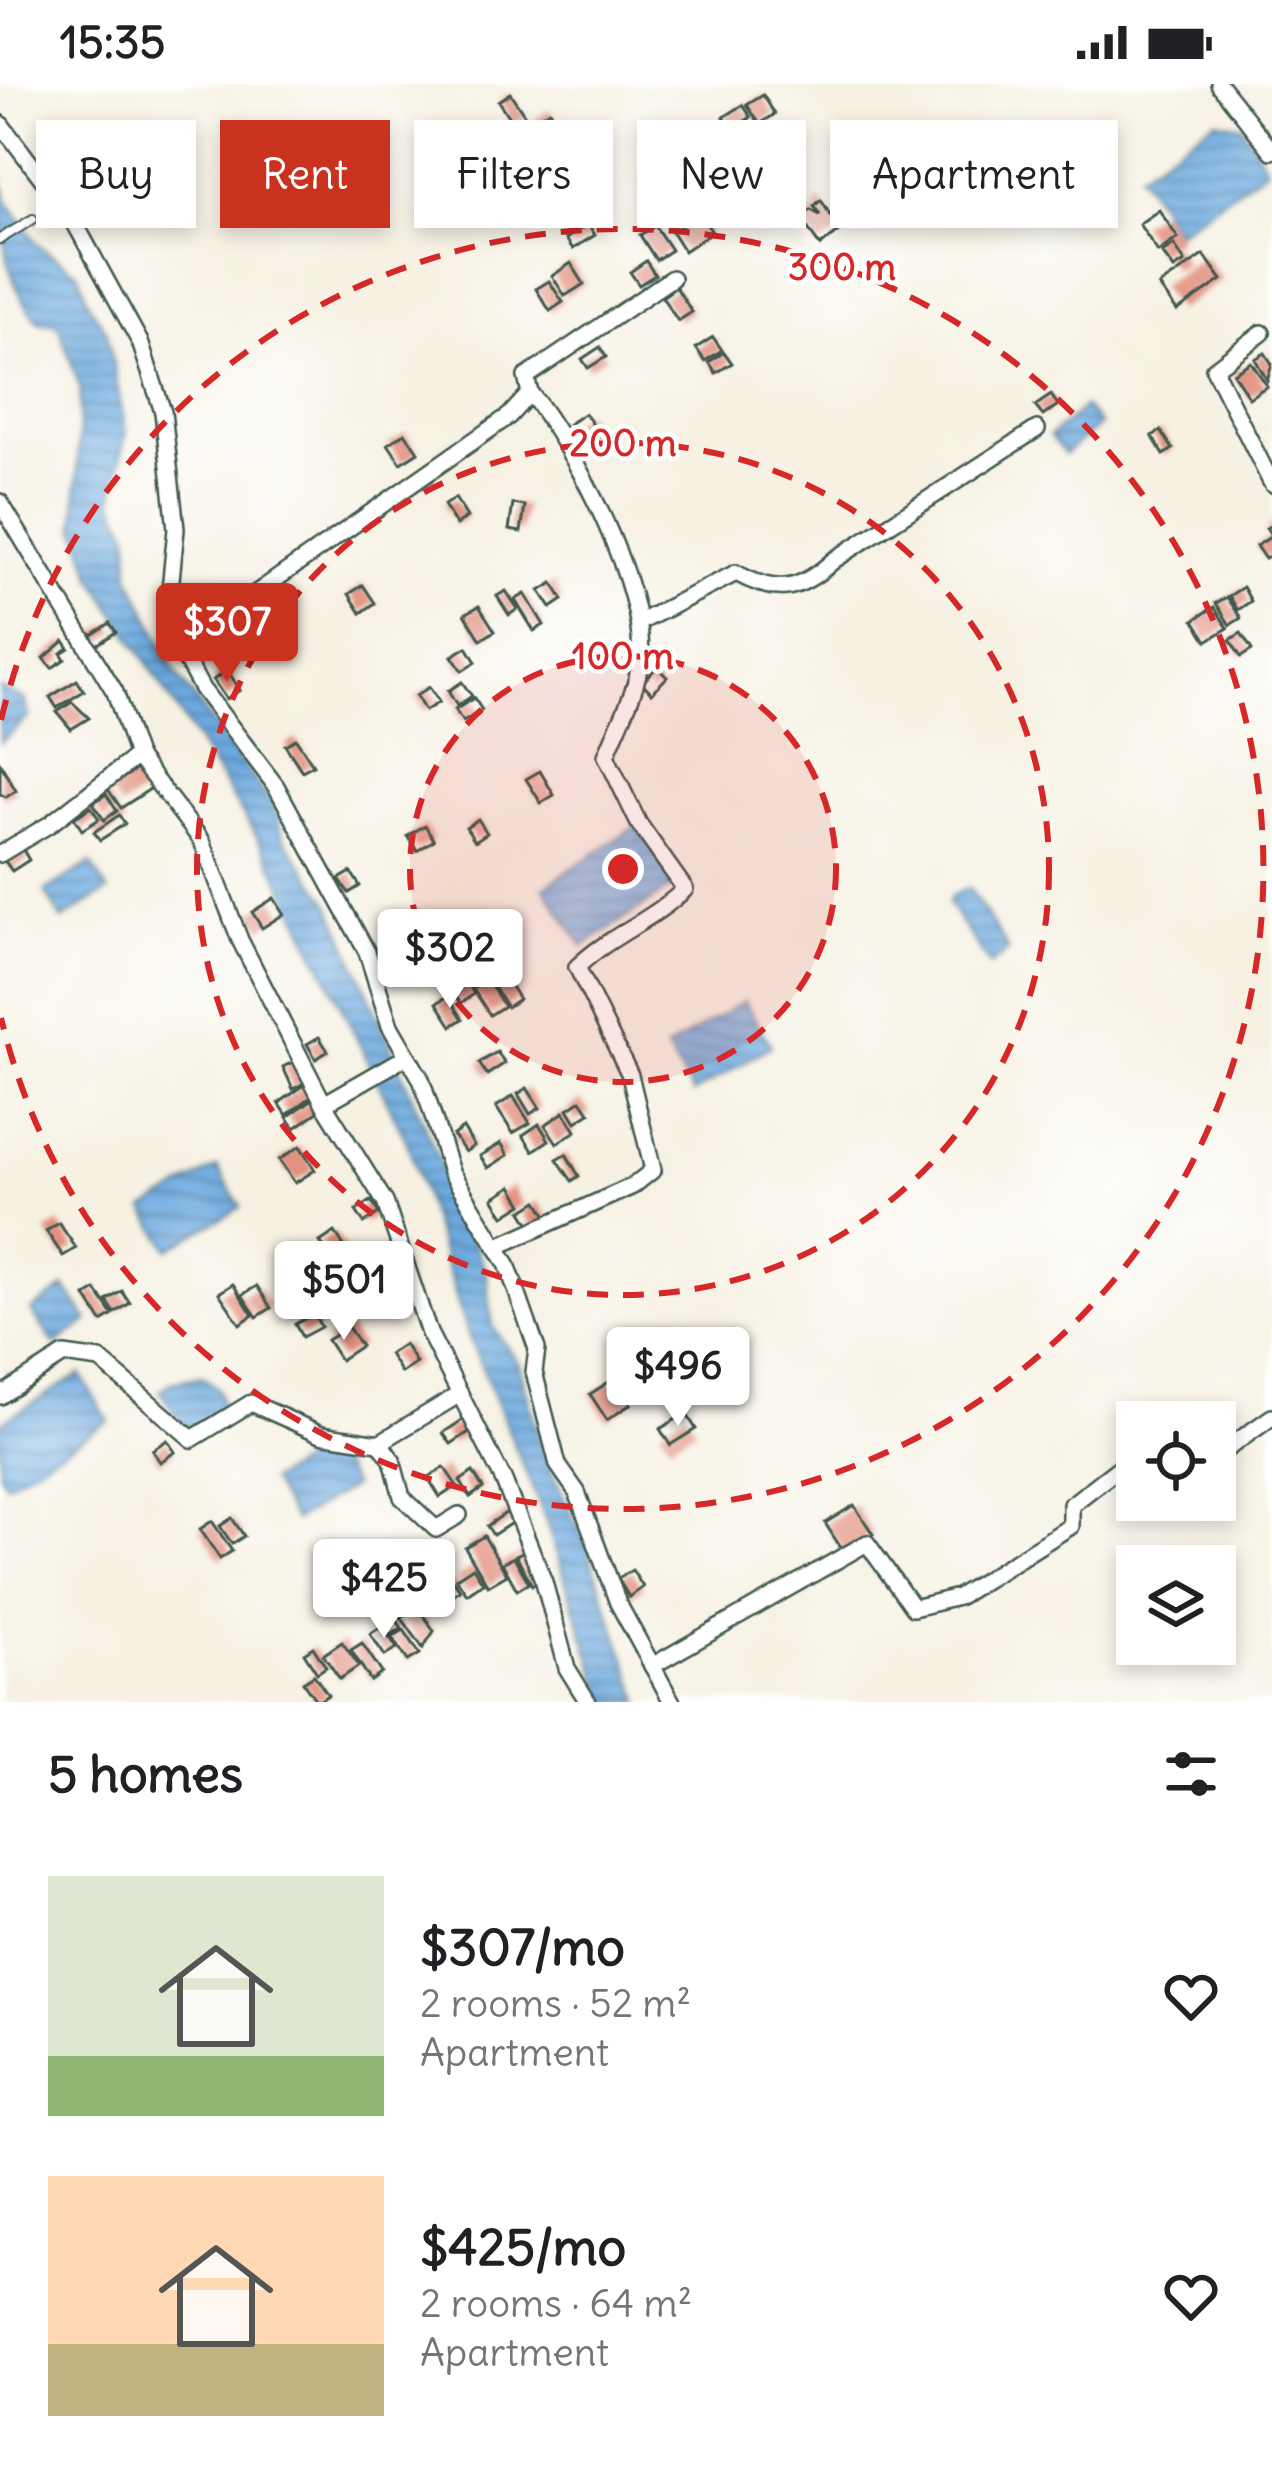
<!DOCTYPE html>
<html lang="en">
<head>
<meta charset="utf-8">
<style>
  body { margin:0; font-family:Delius,sans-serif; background:#f6f6f6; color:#202124; height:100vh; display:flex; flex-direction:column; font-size:45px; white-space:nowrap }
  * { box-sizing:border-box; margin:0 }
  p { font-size:39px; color:#757577 }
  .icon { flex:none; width:66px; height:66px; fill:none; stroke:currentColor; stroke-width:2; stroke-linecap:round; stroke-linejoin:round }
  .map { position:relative; height:1618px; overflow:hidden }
  .sheet { display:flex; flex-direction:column; background:#fff; flex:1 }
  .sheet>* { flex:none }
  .banner { position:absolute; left:36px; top:36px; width:1200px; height:108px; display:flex; gap:24px }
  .buttons { position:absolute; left:1116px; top:1317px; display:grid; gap:24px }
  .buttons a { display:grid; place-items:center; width:120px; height:120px; border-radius:0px; background:#fff; box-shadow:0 6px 18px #0003; font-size:60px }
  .price { position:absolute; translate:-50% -102px; padding:0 27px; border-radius:12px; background:#fff; color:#222; font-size:39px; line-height:78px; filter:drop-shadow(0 3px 6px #0008) }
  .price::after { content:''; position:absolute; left:50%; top:72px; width:36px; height:27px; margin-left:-18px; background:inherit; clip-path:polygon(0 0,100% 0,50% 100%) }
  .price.active { background:#c8321e; color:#fff }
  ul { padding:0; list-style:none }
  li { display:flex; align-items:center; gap:36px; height:300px; padding:0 48px }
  li span { display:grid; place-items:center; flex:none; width:336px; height:240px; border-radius:0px; color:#555 }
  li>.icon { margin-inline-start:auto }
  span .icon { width:144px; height:144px; fill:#fffc; stroke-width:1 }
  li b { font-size:51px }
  h2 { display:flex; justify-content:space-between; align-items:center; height:144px; padding:0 48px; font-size:51px }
  .chip { padding:0 42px; border-radius:0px; background:#fff; box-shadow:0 6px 18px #0003; font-size:42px; line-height:108px }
  .chip.active { background:#c8321e; color:#fff }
  .status { display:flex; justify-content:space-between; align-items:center; height:84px; padding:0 60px; background:#fff; direction:ltr }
  .status svg { height:33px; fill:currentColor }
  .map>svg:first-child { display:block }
  .water { fill:url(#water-rules); stroke:#467389; stroke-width:3 }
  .building { fill:#e29180 }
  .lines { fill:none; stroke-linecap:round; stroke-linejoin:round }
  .service-casing { stroke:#3f584e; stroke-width:12 }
  .minor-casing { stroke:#3f584e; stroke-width:20 }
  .service { stroke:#fff; stroke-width:8 }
  .minor { stroke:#fff; stroke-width:15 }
  .ring { fill:none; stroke:#d62828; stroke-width:6; stroke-dasharray:21 15 }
  .centre { fill:#d62828; stroke:#fff; stroke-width:6 }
  .ring-label { font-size:36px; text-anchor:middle; font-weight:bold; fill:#d62828; stroke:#fff; stroke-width:9; stroke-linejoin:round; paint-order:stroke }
</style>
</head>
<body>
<div class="status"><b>15:35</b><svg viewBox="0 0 49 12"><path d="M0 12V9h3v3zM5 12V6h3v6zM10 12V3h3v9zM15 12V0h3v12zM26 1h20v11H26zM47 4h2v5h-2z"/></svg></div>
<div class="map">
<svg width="1272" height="1618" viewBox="0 0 1272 1618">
  <defs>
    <pattern id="water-rules" width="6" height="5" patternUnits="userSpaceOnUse" patternTransform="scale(3)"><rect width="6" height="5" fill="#6ca9de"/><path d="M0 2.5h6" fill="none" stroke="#588bb5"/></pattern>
  </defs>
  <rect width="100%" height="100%" fill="#fff"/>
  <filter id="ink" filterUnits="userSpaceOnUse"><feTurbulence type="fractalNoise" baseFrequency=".00833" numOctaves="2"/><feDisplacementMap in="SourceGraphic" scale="24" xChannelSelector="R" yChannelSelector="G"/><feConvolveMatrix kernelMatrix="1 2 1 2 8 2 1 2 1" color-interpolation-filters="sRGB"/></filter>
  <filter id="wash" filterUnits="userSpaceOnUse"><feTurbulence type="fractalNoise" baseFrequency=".004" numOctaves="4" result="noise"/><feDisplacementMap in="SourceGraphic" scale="48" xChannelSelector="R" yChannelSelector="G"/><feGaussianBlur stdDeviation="2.7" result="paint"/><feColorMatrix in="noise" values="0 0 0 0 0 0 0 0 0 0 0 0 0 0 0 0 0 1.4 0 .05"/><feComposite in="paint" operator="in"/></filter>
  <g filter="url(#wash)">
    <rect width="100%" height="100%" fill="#f6f1e2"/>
    <g class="water">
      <polygon points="1216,36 1241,41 1267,84 1176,148 1139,89"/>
      <polygon points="687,68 708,104 663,130 642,95"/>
      <path d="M0,87l7,29 31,45 40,28 12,33 17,25 19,101 -13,68 16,32 1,43 45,97 97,132 13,35 46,66 155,366 7,56 26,37 24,89 45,96 53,153h-35l-62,-186 -76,-181 -61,-193 -141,-291 -173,-274 -17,-52 4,-137 -22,-64 -20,-3c-36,-42 -38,-96 -38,-150z"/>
      <polygon points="1084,323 1100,341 1065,370 1050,352"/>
      <polygon points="0,604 25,616 29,633 0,659"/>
      <polygon points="636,742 675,801 583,862 544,803"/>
      <polygon points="91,779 108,807 62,836 45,808"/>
      <polygon points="969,804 1009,866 990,881 948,820 951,812"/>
      <polygon points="744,917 771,962 693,1009 666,965"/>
      <polygon points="217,1083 241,1123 169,1165 145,1125"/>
      <polygon points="65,1203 89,1237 55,1261 31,1227"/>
      <polygon points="80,1290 109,1337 6,1400 0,1390 0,1339"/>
      <polygon points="202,1292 218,1305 223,1327 193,1343 183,1341 160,1307 172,1298"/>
      <polygon points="329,1362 353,1402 294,1437 270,1397"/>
    </g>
    <g id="blocks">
      <g class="building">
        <polygon points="510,9 526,33 514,41 498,17"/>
        <polygon points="763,11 775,30 760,40 747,21"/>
        <polygon points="743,21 751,33 732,46 724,33"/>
        <polygon points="549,26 564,48 544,61 530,39"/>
        <polygon points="749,37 755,47 738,59 731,49"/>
        <polygon points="136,44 140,54 112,63 108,54"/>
        <polygon points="485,69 497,87 479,99 468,81"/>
        <polygon points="466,84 473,93 455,105 449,96"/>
        <polygon points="495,92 502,102 482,115 476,104"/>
        <polygon points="470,99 481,116 469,124 457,107"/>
        <polygon points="821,116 840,147 820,162 800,133 811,126 820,131 814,122"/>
        <polygon points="1159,126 1178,154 1158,168 1139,140"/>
        <polygon points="700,130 712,148 684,167 672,148"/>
        <polygon points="588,140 595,151 573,165 566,155"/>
        <polygon points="655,142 671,166 656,176 640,151"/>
        <polygon points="1174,161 1185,178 1174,185 1162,169"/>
        <polygon points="1204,171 1222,196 1177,227 1159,202"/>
        <polygon points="646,177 655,191 639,201 630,188"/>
        <polygon points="571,179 584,200 565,212 552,192"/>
        <polygon points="549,197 563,218 550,227 536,205"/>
        <polygon points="676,203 692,228 678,237 662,213"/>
        <polygon points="713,253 722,266 705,277 696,264"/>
        <polygon points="600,263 606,273 588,284 582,275"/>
        <polygon points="724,268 732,279 716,289 709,278"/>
        <polygon points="1265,269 1272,280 1267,296 1255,275"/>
        <polygon points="1251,278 1267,302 1249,314 1233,289"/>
        <polygon points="1051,311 1058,321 1043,332 1035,322"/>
        <polygon points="585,329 595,344 579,355 569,340"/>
        <polygon points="1161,347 1173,365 1164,371 1152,352"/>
        <polygon points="405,349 418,368 401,379 388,360"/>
        <polygon points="455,414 467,433 456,441 444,421"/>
        <polygon points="513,420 525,422 521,448 509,446"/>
        <polygon points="1272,441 1272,471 1265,475 1256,462 1272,452 1266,444"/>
        <polygon points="553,499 563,516 551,524 540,507"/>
        <polygon points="363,501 375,519 361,529 349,510"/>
        <polygon points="1243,503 1251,517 1238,526 1229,512"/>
        <polygon points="506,507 518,525 509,531 497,512"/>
        <polygon points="525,510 544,541 534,547 515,516"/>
        <polygon points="1227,513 1241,534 1230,541 1216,519"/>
        <polygon points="479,522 495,547 481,556 465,530"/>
        <polygon points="1214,523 1228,544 1207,557 1194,536"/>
        <polygon points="110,539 116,548 92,564 86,555"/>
        <polygon points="1241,549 1252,566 1241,573 1230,556"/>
        <polygon points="64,557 69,564 61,569 65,575 52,584 44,574"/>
        <polygon points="467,563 476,578 462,587 452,572"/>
        <polygon points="657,583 667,593 652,609 642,599"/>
        <polygon points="227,586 240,606 226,615 213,596"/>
        <polygon points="77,596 84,607 57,624 50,613"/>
        <polygon points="462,598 472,612 457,622 448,607"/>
        <polygon points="429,603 439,618 425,627 416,612"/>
        <polygon points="474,614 482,626 463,638 455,626"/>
        <polygon points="72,618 89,634 71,645 57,628"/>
        <polygon points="296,655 313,681 302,687 285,661"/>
        <polygon points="0,679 16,707 6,713 0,710"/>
        <polygon points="140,683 153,703 121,724 107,704"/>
        <polygon points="540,687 554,711 541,719 526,695"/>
        <polygon points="106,710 117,727 104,736 93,719"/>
        <polygon points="91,723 99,735 82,746 74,734"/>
        <polygon points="119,731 125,740 100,756 94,748"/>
        <polygon points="478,735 487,749 475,757 466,743"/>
        <polygon points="425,741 434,756 417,767 408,752"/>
        <polygon points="22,764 29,776 12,787 4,776"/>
        <polygon points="351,788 360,802 349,809 339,795"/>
        <polygon points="274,814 284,830 262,844 252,828"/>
        <polygon points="420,868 428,882 413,892 405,878"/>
        <polygon points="502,889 519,915 507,923 490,897"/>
        <polygon points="487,896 504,922 490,931 473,905"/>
        <polygon points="467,898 474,910 461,919 453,907"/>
        <polygon points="448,912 463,935 452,942 437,919"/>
        <polygon points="319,953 328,967 316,975 307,960"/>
        <polygon points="497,968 505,979 487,991 479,979"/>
        <polygon points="299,975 310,996 293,1005 283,983"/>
        <polygon points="307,999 315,1010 287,1031 279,1019"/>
        <polygon points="527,1004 540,1024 530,1030 518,1010"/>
        <polygon points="513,1012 530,1039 513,1049 496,1023"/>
        <polygon points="314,1014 322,1025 295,1044 287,1033"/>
        <polygon points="581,1016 590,1029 576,1038 568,1025"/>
        <polygon points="564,1028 576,1047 557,1059 545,1041"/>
        <polygon points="539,1040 549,1056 533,1067 523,1051"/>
        <polygon points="463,1044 474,1062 465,1068 453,1051"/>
        <polygon points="501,1059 508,1071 488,1084 480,1072"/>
        <polygon points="300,1062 315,1086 295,1099 279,1076"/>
        <polygon points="566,1070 579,1092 572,1097 557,1075"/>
        <polygon points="512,1102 523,1120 504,1132 493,1114"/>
        <polygon points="371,1117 379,1129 364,1139 356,1127"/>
        <polygon points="538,1117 549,1135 533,1145 522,1127"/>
        <polygon points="59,1139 76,1164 63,1172 46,1147"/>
        <polygon points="335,1148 349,1170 335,1179 320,1158"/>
        <polygon points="356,1172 364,1184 345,1197 337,1185"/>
        <polygon points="295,1180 310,1204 300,1210 285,1187"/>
        <polygon points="233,1200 253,1231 240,1240 219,1209"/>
        <polygon points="257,1202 271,1224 257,1233 242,1211"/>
        <polygon points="341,1204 357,1228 349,1233 333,1210"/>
        <polygon points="96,1206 113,1231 102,1238 86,1212"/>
        <polygon points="122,1207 130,1219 115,1229 107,1217"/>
        <polygon points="314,1230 321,1243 302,1253 295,1240"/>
        <polygon points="348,1243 361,1262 340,1276 327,1256"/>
        <polygon points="404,1260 416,1279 401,1289 389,1270"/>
        <polygon points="615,1294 631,1320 607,1336 590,1310"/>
        <polygon points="686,1329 696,1345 670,1361 660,1345"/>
        <polygon points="464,1335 472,1346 451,1360 443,1349"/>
        <polygon points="167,1356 175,1368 160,1378 152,1366"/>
        <polygon points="444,1383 457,1402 440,1413 428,1394"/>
        <polygon points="473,1388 483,1404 470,1413 460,1397"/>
        <polygon points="854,1421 873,1450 844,1469 825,1439"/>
        <polygon points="510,1426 516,1436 493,1451 487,1442"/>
        <polygon points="232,1434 244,1452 232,1460 220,1442"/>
        <polygon points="212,1437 232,1467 220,1475 200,1445"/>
        <polygon points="484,1452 507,1491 488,1502 465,1463"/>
        <polygon points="393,1464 402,1478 387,1487 378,1473"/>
        <polygon points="527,1466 542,1496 532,1501 516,1471"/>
        <polygon points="514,1473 529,1499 517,1506 502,1479"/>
        <polygon points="473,1483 483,1499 467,1510 456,1494"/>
        <polygon points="632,1486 643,1503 629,1513 618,1495"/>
        <polygon points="392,1490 404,1508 393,1515 382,1498"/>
        <polygon points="454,1497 460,1506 442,1518 436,1508"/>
        <polygon points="418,1522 434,1547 423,1564 401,1533"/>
        <polygon points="390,1526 402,1544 391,1551 379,1533"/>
        <polygon points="382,1542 397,1564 385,1572 370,1550"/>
        <polygon points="404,1546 420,1570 408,1577 392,1553"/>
        <polygon points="342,1558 359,1582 340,1595 323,1571"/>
        <polygon points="362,1559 382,1589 371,1597 351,1566"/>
        <polygon points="313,1563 326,1583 317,1589 304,1569"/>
        <polygon points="314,1591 328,1611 317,1618 303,1598"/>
      </g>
    </g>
  </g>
  <g filter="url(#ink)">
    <use href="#blocks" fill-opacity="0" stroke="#3f584e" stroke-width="3"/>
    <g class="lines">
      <defs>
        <polyline id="service" points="0,155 33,135"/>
        <g id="minor">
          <polyline points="1219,0 1272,67"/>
          <polyline points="0,39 72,134 140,258 163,328 176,445 168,526 179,563 202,605 276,702 367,868 390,942 421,995 451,1088 507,1180 537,1265 534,1288 558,1381 577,1408 618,1519 672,1618"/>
          <polyline points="1262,249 1214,285 1272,400"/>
          <polyline points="0,418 115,608 137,672 202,757 240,856 324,1020 385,1118 429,1249 503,1395 544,1498 567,1584 588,1618"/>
          <path d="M642,537l94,-48c42,23 64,18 98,-13l203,-131"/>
          <polyline points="179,563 509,332 530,309 526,293 672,194"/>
          <polyline points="0,770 50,740 137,672"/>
          <polyline points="324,1020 406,973"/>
          <path d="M496,1163l137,-61 20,-16 -23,-95 -53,-108c33,-32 75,-46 108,-78l-46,-65 -33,-68c11,-29 31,-64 34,-95 8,-71 -65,-212 -110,-268"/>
          <polyline points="0,1312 64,1271 100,1276 192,1355 251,1319 321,1350 379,1359 460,1310"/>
          <polyline points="379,1358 392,1376 402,1413 436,1445 459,1431"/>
          <polyline points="1215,1373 1272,1333"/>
          <polyline points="652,1582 867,1459 913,1524 958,1513 1071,1442 1071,1421 1137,1370"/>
        </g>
      </defs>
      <use href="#service" class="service-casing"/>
      <use href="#minor" class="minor-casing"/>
      <use href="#service" class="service"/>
      <use href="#minor" class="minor"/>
    </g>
  </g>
  <circle cx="623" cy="785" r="213" fill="#d62828" fill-opacity=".12"/>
  <g class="ring">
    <circle cx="623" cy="785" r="213"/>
    <circle cx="623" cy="785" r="426"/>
    <path d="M1 636A640 640 0 1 1 1 934"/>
  </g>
  <circle cx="623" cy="785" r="18" class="centre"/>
  <g class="ring-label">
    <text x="842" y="196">300 m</text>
    <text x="623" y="372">200 m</text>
    <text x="623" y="585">100 m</text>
  </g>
</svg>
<div class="buttons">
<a><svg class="icon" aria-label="locate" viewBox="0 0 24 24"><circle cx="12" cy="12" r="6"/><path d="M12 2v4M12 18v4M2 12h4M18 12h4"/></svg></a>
<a><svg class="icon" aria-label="layers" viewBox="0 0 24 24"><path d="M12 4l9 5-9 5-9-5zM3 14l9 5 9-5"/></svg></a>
</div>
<b class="price active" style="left:227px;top:601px">$307</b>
<b class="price" style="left:450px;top:927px">$302</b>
<b class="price" style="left:344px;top:1259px">$501</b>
<b class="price" style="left:678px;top:1345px">$496</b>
<b class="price" style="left:384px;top:1557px">$425</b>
<div class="banner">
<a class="chip">Buy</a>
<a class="chip active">Rent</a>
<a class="chip">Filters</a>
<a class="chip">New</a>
<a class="chip">Apartment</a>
</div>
</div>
<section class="sheet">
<h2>5 homes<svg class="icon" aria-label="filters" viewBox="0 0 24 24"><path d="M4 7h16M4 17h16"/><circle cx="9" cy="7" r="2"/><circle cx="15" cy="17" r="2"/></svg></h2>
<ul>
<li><span style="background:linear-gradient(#dfe7d0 75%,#8fb573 0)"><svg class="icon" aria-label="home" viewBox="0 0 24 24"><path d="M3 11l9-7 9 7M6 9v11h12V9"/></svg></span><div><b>$307/mo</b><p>2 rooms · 52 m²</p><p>Apartment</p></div><svg class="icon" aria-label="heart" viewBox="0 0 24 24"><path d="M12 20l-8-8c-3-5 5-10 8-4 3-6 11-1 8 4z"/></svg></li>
<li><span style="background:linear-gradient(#ffd9b3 70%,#c2b280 0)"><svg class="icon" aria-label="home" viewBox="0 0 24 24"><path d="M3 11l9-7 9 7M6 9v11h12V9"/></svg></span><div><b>$425/mo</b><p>2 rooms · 64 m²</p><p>Apartment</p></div><svg class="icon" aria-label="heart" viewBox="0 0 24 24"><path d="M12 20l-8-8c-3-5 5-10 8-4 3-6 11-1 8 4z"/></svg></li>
</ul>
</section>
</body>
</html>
